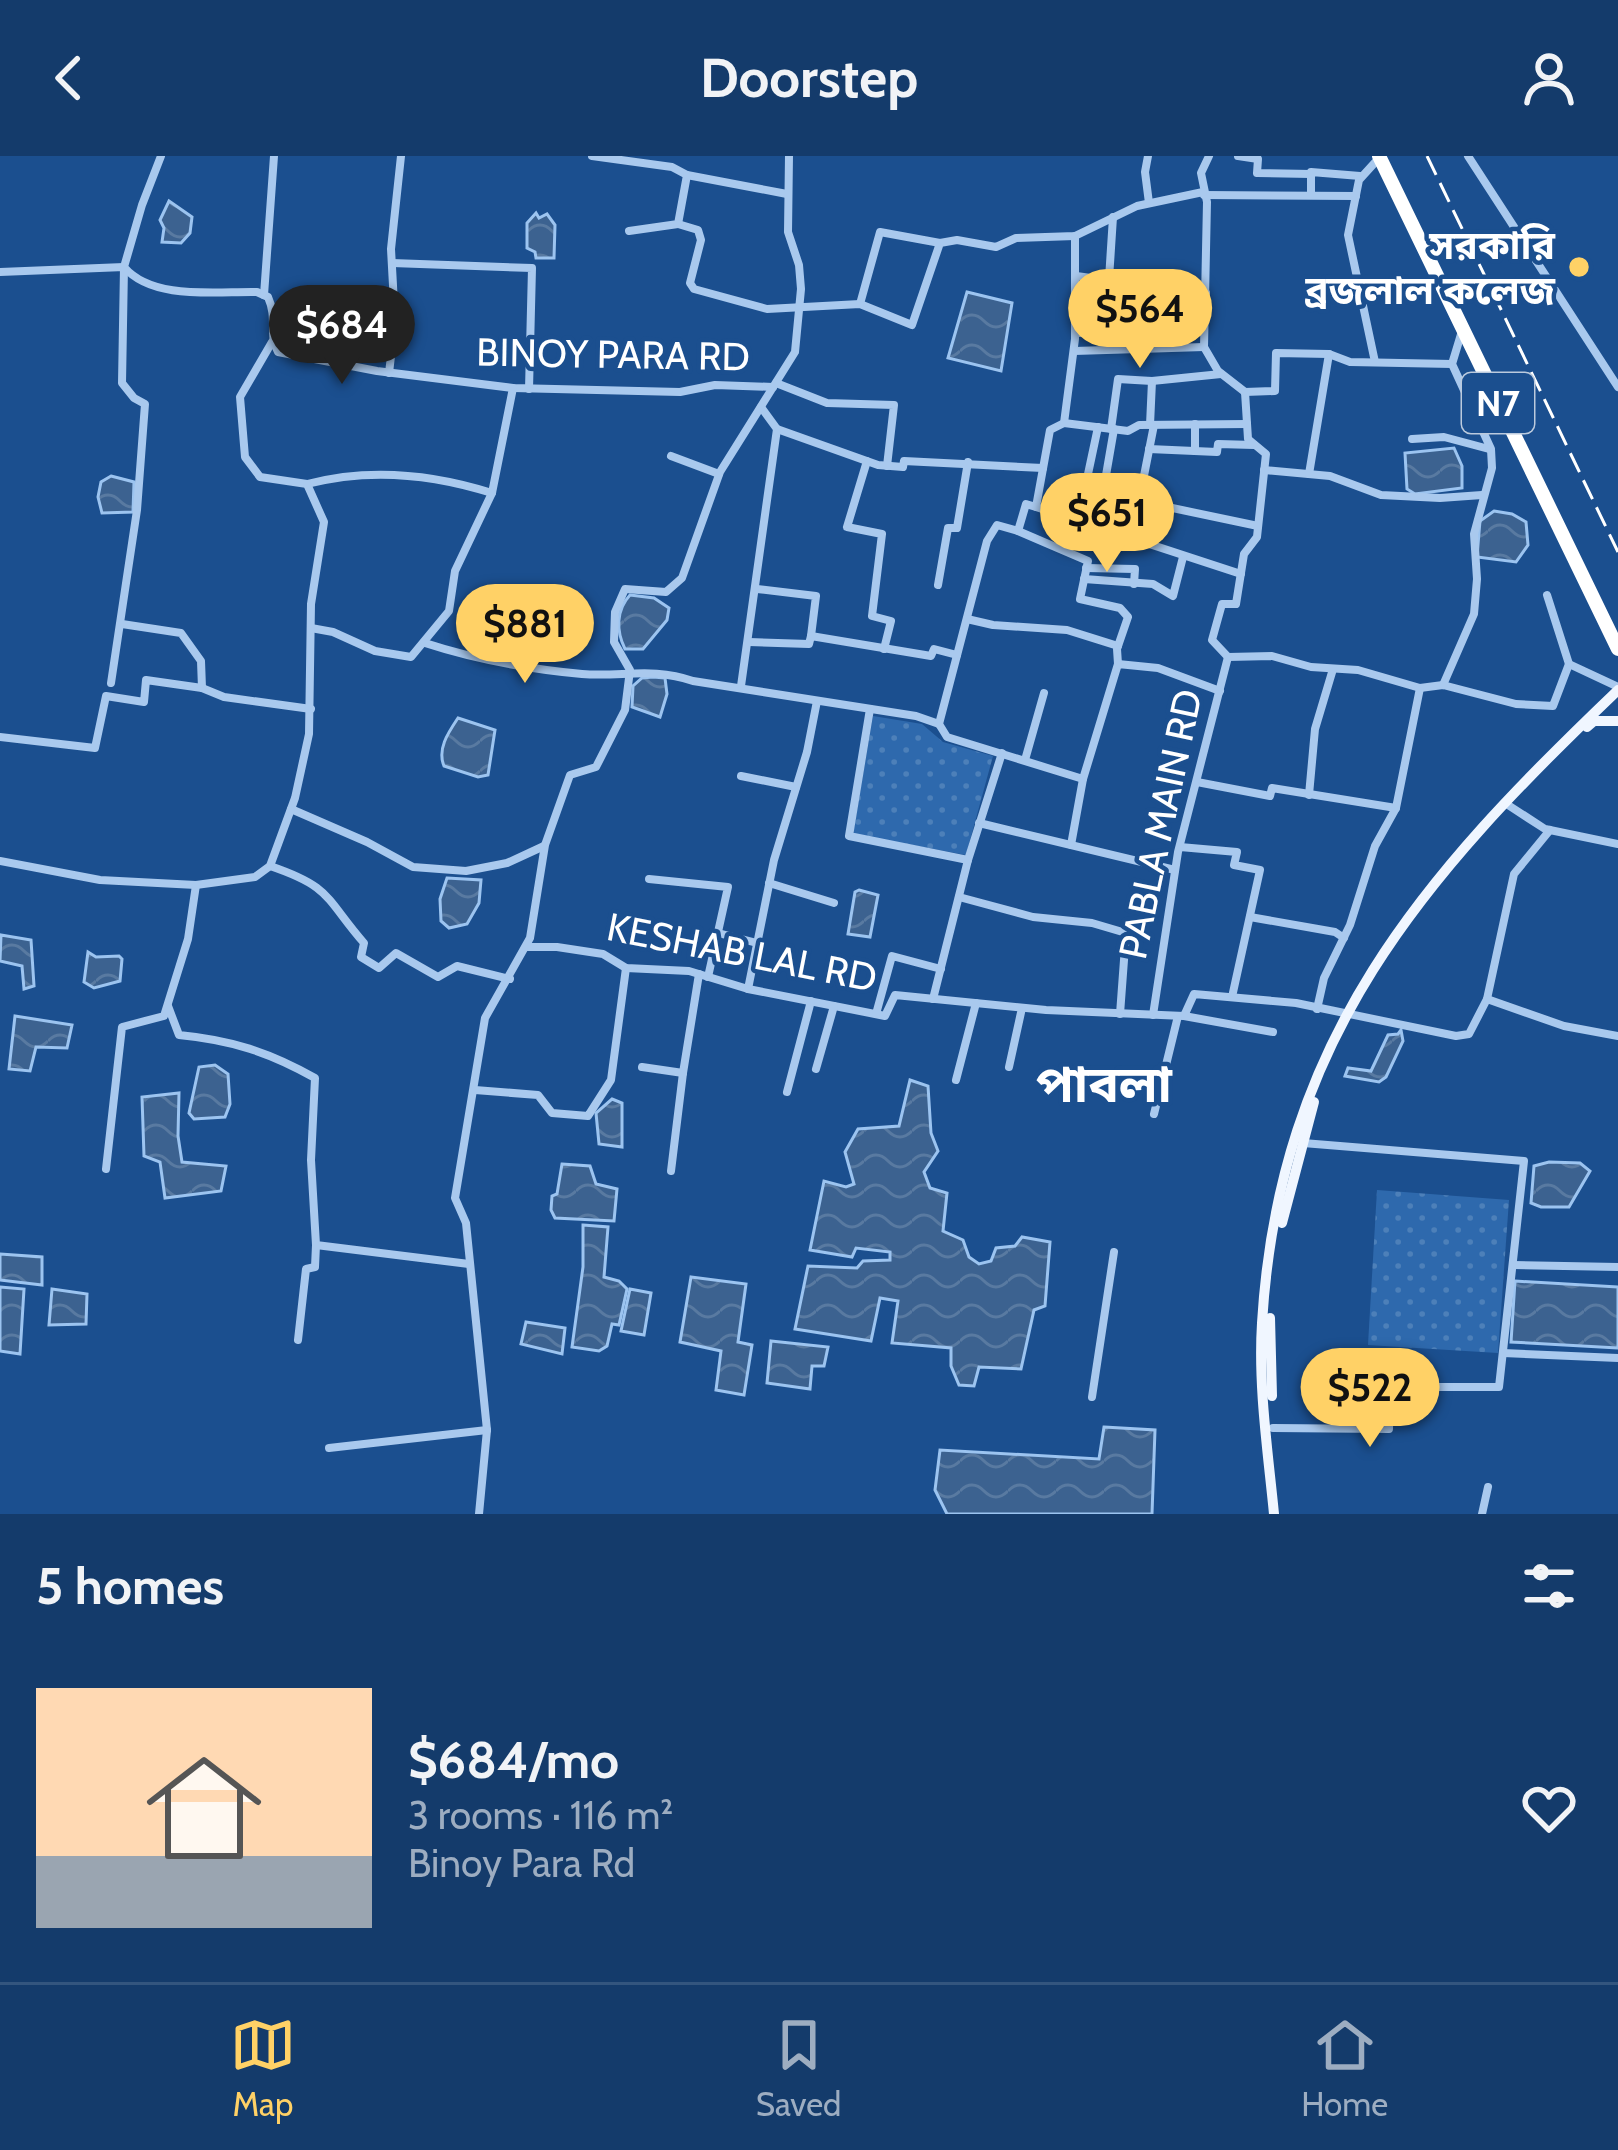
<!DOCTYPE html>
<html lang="en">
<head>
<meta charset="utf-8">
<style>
  body { margin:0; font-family:Cabin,"Noto Sans Bengali",sans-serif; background:#214673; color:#f1f3f6; height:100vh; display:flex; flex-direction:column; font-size:45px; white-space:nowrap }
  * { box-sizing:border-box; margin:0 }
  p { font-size:39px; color:#9dadc1 }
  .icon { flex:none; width:66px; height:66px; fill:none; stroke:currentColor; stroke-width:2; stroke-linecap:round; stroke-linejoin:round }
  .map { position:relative; height:1358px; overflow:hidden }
  .drawer { display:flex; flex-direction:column; background:#143b6b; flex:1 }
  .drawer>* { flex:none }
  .price { position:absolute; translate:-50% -102px; padding:0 27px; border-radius:42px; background:#ffd166; color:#111; font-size:39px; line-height:78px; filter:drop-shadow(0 3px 6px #0008) }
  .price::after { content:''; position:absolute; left:50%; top:72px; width:36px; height:27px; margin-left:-18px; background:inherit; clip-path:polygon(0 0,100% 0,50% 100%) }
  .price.active { background:#222; color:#fff }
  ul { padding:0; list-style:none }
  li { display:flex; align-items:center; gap:36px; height:300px; padding:0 36px }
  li+li { border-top:3px solid #33557e }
  li span { display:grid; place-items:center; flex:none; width:336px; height:240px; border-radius:0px; color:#555 }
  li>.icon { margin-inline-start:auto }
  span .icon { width:144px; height:144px; fill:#fffc; stroke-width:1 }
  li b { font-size:51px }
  h2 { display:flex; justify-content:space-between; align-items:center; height:144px; padding:0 36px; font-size:51px }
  header { display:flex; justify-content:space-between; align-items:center; height:156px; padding:0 36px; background:#143b6b; font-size:54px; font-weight:700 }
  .tabs { display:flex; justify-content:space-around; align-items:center; height:168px; border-top:3px solid #33557e; background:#143b6b; font-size:33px; color:#9dadc1 }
  .tabs a { display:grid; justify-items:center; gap:6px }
  .tabs .active { color:#ffd166 }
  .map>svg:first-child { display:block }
  .park { fill:url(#park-dots) }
  .water { fill:url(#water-waves); stroke:#9cc4f0; stroke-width:3 }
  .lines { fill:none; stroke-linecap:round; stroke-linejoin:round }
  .street { stroke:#a9c9ee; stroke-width:8 }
  .primary { stroke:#f0f6ff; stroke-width:10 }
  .highway { stroke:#fff; stroke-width:14 }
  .rail { stroke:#fff; stroke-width:3; stroke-dasharray:21 9; stroke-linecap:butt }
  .poi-dot { fill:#ffd166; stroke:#1b4f8f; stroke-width:4.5 }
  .labels { text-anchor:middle; stroke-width:9; stroke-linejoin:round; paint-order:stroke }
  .shield { fill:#1b4f8f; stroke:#bbcadd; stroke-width:3 }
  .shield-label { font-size:36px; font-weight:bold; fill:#fff }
  .poi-label { font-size:39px; font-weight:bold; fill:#fff; stroke:#1b4f8f; text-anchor:end }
  .street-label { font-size:39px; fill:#fff; stroke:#1b4f8f }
  .district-label { font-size:51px; font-weight:bold; fill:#fff; stroke:#1b4f8f }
</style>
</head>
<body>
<header><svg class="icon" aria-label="back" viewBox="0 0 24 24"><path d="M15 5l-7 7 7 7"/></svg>Doorstep<svg class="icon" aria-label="person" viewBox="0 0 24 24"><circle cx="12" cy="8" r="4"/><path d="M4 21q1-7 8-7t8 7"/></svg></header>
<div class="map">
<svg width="1618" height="1358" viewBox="0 0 1618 1358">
  <defs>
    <pattern id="park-dots" width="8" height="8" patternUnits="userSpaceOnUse" patternTransform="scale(3)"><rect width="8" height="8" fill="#2e69ad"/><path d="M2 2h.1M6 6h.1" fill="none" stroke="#4d80b9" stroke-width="1.8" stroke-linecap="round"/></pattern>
    <pattern id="water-waves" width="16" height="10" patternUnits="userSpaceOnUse" patternTransform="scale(3)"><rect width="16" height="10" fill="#3c6290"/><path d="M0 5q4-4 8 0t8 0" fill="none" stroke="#597aa1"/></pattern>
  </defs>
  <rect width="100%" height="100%" fill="#1b4f8f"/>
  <g class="park">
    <polygon points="873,560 922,568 943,586 993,600 966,699 853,678"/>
    <polygon points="1377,1034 1509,1044 1498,1197 1368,1189"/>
  </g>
  <g class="water">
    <polygon points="169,45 192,61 190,77 181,87 162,86 164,72 160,64"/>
    <polygon points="536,57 539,62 547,58 555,69 554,102 536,102 535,96 527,92 527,67"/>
    <polygon points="967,136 1012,147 1001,215 948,202"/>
    <polygon points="1454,292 1462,310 1462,332 1415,338 1407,333 1405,297"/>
    <polygon points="111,320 134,326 133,356 102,357 98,341 101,326"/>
    <polygon points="1494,355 1512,358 1526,366 1528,389 1516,406 1477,401 1480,365"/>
    <path d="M630,439l24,3 15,10 -2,12 -24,29h-18c-9,-18 -9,-39 5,-54z"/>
    <polygon points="653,521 665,522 667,538 660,561 632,551 633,530 642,522"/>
    <path d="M458,562l37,12 -7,45 -10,2 -34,-11c-7,-17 4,-33 14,-48z"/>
    <polygon points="447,722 481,724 479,747 467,768 449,772 441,765 440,743"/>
    <polygon points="859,734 878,739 870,781 848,778 855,736"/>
    <polygon points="1,779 31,784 34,830 24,833 22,810 0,805"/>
    <polygon points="88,796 96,801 119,800 122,803 120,825 94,832 84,826"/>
    <polygon points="15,860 72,869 67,892 36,891 30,915 9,913"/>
    <polygon points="1401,874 1403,885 1386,921 1379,926 1345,920 1348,912 1371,915 1388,879 1398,878"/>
    <polygon points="215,909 228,918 230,948 225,961 194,963 189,957 199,911"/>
    <polygon points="910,924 928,930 931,977 938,995 924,1016 930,1032 947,1037 943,1075 963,1084 969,1101 979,1108 991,1105 996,1092 1015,1090 1022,1081 1050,1086 1045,1150 1034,1154 1021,1213 979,1211 974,1230 959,1229 951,1210 951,1192 892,1187 898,1145 880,1142 871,1185 795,1173 808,1110 857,1112 863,1105 890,1104 890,1096 856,1092 852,1101 810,1094 824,1025 846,1031 854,1028 845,996 858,973 899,970"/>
    <polygon points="179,937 178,980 182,1006 226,1010 221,1035 165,1042 160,1006 144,1000 142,941"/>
    <polygon points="612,943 622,947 622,991 599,988 596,957"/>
    <polygon points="1549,1006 1580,1007 1590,1015 1569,1051 1541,1051 1531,1047 1534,1010"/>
    <polygon points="562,1008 590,1010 596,1028 617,1033 614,1065 555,1062 551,1054 552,1040 557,1038"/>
    <polygon points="583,1069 608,1071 604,1121 619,1125 627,1133 619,1169 612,1168 607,1190 599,1195 572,1191 583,1111"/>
    <polygon points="0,1098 42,1101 42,1129 0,1124"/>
    <polygon points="691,1121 746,1128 738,1186 752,1189 744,1239 716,1234 721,1195 680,1186"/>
    <polygon points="1515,1125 1618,1131 1618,1192 1511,1186"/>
    <polygon points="0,1131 24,1133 20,1198 0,1195"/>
    <polygon points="52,1133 87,1138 86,1168 49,1169"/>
    <polygon points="630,1133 651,1137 644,1179 621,1175"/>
    <polygon points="526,1166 565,1172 562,1198 521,1188"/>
    <polygon points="771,1185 828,1191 824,1210 812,1210 810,1233 767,1227"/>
    <polygon points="1104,1271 1155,1274 1152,1358 947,1358 935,1334 940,1294 1099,1303"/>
  </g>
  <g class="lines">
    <g class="street">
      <path d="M161,0l-19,49 -18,62c29,34 94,24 133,25l11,5c10,22 0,38 10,55l99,19 136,17 167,4 35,-7 58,2"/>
      <polyline points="592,0 672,11 687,19 678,68 629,75"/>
      <polyline points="1148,0 1145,16 1149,47"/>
      <polyline points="1209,0 1201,17 1207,46 1204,191 1218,215 1245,236"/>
      <polyline points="1238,0 1258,3 1257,17 1311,18"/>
      <polyline points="1468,0 1618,231"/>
      <polyline points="687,19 787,38"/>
      <polyline points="1311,38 1311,16 1360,20"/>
      <polyline points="1204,39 1356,40"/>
      <polyline points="678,68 698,74 701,84 690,127 694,133 767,153 860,148 912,169 940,87 957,84 996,91 1016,82 1075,80 1137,50 1203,36"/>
      <polyline points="1075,80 1075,183 1064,267 1050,274 1036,351 1026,348 1018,375 997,369 987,385 939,568 947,581 1083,623 1118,508 1158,512 1220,535"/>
      <polyline points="392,107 532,112 529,233"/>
      <polyline points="0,116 124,111 122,227 134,242 145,248 137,354 111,527"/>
      <polyline points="1076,120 1206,137"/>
      <polyline points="1109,123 1113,61"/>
      <polyline points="264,139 274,0"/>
      <polyline points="860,148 880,76 940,87"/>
      <polyline points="1075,177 1146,177"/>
      <polyline points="1074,195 1204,191"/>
      <polyline points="1375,206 1348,79 1359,24 1379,2"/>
      <polyline points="389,217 395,166 391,93 401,0"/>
      <polyline points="776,227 827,247 894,249 887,310"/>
      <polyline points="1245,236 1275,235 1276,197 1329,198 1350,206 1452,208"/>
      <polyline points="1064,267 1128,275 1139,269 1247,268"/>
      <polyline points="1150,269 1152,225"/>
      <polyline points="1154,269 1139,345 1258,370"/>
      <polyline points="777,273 878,309 903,311 904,305 1043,312"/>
      <polyline points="1111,273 1118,223 1152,225 1221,218"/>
      <polyline points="1114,273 1105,325 1142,331"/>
      <polyline points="1412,283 1444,281 1489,293"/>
      <polyline points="1149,293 1217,296 1218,288 1254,289"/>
      <polyline points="1195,295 1195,268"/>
      <polyline points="671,300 719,318"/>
      <polyline points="867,305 847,371 882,378 872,460 891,465 884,493"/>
      <polyline points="1264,314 1330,320 1381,339 1440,342 1482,339"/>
      <polyline points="1309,318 1329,198"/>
      <path d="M307,328c61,-16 125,-10 185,9"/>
      <polyline points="1036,351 1241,418"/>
      <polyline points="1078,365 1098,271"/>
      <polyline points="1018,375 1088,405 1080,443 1120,452 1128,461 1117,493 1118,508"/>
      <polyline points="1086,412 1135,413 1134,428"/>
      <polyline points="1084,423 1153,428 1173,440 1183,401"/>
      <polyline points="938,429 948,372 957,372 968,306"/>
      <polyline points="757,433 816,440 811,480"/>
      <polyline points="1547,439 1569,508 1618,531"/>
      <polyline points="967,463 993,469 1067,474 1118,490"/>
      <polyline points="122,468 181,477 201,505 202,532 224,541 311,553"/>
      <polyline points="311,472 333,476 375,495 411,501 449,455 455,415 492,337 513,232"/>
      <polyline points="749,486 809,488 811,480 931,500 934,493 957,499"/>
      <path d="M425,487c49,16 104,26 157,31 41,3 71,-7 111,7l223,35 23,8"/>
      <polyline points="1228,501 1272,500 1311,511 1358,514 1420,532 1443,529 1516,548 1553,550 1569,508"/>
      <polyline points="1228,501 1212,484 1222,448 1236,448 1244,398 1257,381 1266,298 1248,283 1245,236"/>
      <polyline points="1443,529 1474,458 1477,423 1474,378 1492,312 1491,293 1452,208 1462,175"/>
      <polyline points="741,530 777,273 761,251"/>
      <polyline points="870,553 849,680 968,704"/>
      <polyline points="0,581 95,592 106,540 144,546 146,524 202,532"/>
      <polyline points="1025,604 1044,537"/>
      <polyline points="741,620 796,631"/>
      <polyline points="1197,626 1270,640 1272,632 1396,652"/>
      <polyline points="1309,639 1315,573 1333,513"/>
      <polyline points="1508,649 1545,673 1618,688"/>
      <polyline points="291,653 367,686 413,711 466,715 507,707 544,690"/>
      <polyline points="979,667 1175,714"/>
      <polyline points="1071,689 1083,623"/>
      <polyline points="1180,691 1237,696 1234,709 1260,714 1232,841"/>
      <polyline points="0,705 100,724 196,729 255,721 270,710 295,642 309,578 311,448 324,366 307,328 260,321 245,301 240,241 272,186"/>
      <path d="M270,710c62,21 55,32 94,77l-3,14 18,11 17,-15 42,24 19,-11 53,13"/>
      <polyline points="649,723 728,731 708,821"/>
      <polyline points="769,727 834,747"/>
      <polyline points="959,741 1033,761 1092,767 1126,777 1120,858"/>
      <polyline points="1250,761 1335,776 1344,782"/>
      <polyline points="718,777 757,787"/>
      <polyline points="526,791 557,791 603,798 626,812 689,815 748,833 885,860 895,839 1046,854 1184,860 1194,838 1296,847 1456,880 1469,878 1487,843 1564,870 1618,880"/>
      <polyline points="748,833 774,704 807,596 817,545"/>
      <polyline points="933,843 968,704 1002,597"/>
      <polyline points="1487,843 1514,718 1550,674"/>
      <path d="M168,850l11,29c52,5 90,17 136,43l-4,82 5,85 153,19"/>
      <polyline points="1317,853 1324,822 1350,769 1375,690 1396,652 1420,532"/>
      <polyline points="876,858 892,800 941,813"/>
      <polyline points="1153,859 1178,696 1228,501"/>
      <polyline points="1184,860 1273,876"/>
      <polyline points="642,911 683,917 699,818"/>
      <polyline points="1009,911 1022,852"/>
      <polyline points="816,913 834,850"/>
      <polyline points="956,924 976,847"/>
      <polyline points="475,934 538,939 552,957 588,960 611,924 626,812"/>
      <polyline points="787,936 811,845"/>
      <polyline points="1154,958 1178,860"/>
      <polyline points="1303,987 1524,1005 1499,1231 1357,1231"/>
      <polyline points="106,1013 122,871 164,860 188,783 196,729"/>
      <polyline points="671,1015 683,917"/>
      <polyline points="1513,1109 1618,1111"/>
      <polyline points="298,1184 306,1113 315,1111 316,1089"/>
      <polyline points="1503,1197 1618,1202"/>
      <polyline points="1092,1241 1114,1096"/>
      <polyline points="1273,1272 1389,1273 1390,1231"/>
      <polyline points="329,1292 487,1274"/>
      <polyline points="479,1358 487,1274 466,1067 455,1042 485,862 530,782 545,689 570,619 596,611 625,554 630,514 614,486 615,456 625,433 666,436 682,422 720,316 795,196 801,133 799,109 788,76 789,0"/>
      <polyline points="1482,1358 1488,1331"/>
    </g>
    <g class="primary">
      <polyline points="1587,571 1594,565 1618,565"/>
      <polyline points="1282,1067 1314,946"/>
      <polyline points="1270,1162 1272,1240"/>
      <path d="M1274,1358c-6,-62 -16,-128 -12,-191 17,-284 160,-446 356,-633"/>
    </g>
    <polyline class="highway" points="1379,0 1618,493"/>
    <polyline class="rail" points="1427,0 1618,396"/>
  </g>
  <circle class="poi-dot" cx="1579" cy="111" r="12"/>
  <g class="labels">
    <rect class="shield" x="1462" y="217" width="72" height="60" rx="9"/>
    <g class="shield-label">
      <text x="1498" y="260">N7</text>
    </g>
    <g class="poi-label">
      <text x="1555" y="103">সরকারি<tspan x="1555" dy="45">ব্রজলাল কলেজ</tspan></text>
    </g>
    <g class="street-label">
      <text transform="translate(613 198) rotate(1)" y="14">BINOY PARA RD</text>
      <text transform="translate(1160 668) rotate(-78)" y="14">PABLA MAIN RD</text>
      <text transform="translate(742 796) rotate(11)" y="14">KESHAB LAL RD</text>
    </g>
    <g class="district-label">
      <text x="1104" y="946">পাবলা</text>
    </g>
  </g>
</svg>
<b class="price" style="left:1140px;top:215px">$564</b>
<b class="price active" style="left:342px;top:231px">$684</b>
<b class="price" style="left:1107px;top:419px">$651</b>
<b class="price" style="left:525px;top:530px">$881</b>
<b class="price" style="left:1370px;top:1294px">$522</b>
</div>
<section class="drawer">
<h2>5 homes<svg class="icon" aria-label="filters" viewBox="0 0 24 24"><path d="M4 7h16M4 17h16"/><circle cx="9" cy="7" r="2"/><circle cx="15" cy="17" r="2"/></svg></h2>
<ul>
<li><span style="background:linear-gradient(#ffd9b3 70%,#9aa5b1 0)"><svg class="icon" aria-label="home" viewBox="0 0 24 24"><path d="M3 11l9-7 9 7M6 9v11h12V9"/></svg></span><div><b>$684/mo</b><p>3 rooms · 116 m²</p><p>Binoy Para Rd</p></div><svg class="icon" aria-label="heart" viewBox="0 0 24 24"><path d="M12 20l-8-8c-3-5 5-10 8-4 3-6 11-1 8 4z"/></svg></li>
</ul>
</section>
<nav class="tabs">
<a class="active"><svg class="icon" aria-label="map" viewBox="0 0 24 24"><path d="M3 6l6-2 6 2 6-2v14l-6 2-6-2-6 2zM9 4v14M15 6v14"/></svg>Map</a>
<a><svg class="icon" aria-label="saved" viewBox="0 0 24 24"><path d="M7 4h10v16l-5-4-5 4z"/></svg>Saved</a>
<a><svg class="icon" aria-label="home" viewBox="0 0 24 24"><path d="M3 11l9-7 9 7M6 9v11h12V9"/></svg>Home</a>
</nav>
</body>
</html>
